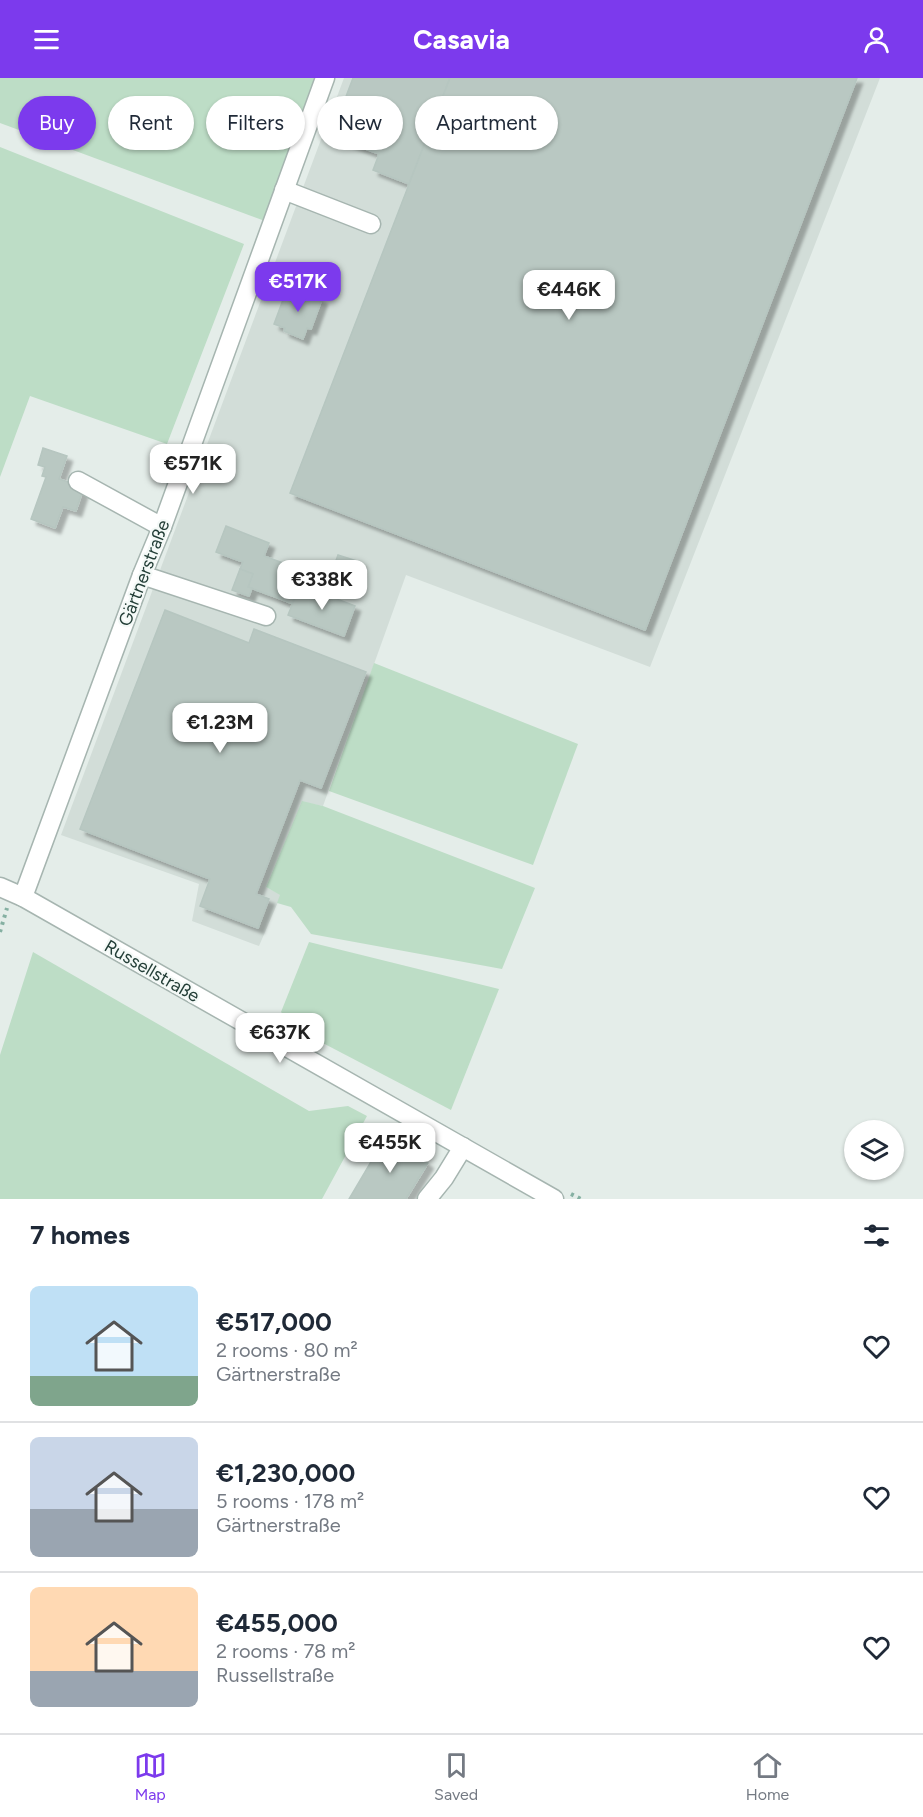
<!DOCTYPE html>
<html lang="en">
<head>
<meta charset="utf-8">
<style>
  body { margin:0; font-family:Figtree,sans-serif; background:#f2f2f3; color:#1f2937; height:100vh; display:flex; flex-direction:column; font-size:22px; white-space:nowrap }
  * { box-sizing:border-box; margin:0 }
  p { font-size:20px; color:#747a83 }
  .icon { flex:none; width:33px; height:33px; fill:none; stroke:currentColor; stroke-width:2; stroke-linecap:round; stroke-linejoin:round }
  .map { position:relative; height:1121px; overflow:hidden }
  .side { display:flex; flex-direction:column; background:#fff; flex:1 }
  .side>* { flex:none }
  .banner { position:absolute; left:18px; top:18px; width:600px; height:54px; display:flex; gap:12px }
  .buttons { position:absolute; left:844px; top:1042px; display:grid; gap:12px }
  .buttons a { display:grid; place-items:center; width:60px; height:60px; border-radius:50%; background:#fff; box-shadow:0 2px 4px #0004; font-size:30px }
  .price { position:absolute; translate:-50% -51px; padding:0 14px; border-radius:12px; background:#fff; color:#222; font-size:20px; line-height:39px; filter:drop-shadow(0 2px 3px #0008) }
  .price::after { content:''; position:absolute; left:50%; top:36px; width:18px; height:14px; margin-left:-9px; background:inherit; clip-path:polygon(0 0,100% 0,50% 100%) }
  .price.on { background:#7c3aed; color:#fff }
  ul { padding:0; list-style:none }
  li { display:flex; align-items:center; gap:18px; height:150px; padding:0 30px }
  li+li { border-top:2px solid #e0e1e3 }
  li span { display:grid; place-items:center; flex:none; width:168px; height:120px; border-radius:9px; color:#555 }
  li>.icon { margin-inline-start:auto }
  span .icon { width:72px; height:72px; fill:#fffc; stroke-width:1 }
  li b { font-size:26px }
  h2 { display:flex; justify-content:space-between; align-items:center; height:72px; padding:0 30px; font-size:26px }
  .tag { padding:0 21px; border-radius:27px; background:#fff; box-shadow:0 2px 4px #0004; font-size:21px; line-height:54px }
  .tag.on { background:#7c3aed; color:#fff }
  header { display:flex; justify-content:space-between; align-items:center; height:78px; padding:0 30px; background:#7c3aed; color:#fff; font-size:27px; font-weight:700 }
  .menu { display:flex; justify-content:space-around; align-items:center; height:84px; border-top:2px solid #e0e1e3; background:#fff; font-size:16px; color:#747a83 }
  .menu a { display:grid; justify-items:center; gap:3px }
  .menu .on { color:#7c3aed }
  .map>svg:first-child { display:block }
  .built { fill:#d2ddd8 }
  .green { fill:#bdddc6 }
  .building { fill:#b9c8c2; stroke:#b6c6c0; stroke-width:1.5; filter:url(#shadow) }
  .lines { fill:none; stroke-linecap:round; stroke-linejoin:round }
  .minor-casing { stroke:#a6b5b0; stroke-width:21 }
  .path { stroke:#85b0a2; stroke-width:4; stroke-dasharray:3 4.5; stroke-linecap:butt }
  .minor { stroke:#fff; stroke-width:18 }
  .labels { text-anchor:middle; stroke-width:4.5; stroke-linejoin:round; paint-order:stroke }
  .street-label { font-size:18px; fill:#233e37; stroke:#f4f9f7 }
</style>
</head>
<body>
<header><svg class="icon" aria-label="menu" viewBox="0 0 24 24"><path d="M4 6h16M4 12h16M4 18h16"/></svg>Casavia<svg class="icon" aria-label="person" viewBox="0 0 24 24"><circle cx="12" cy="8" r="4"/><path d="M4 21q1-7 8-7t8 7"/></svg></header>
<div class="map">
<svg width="923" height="1121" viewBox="0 0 923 1121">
  <defs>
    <filter id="shadow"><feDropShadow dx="5.5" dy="5.5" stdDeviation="1.5" flood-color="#0004"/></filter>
  </defs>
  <rect width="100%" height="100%" fill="#e4ede9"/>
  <polygon class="built" points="344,0 880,0 650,589 406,497 323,728 302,724 266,809 281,817 259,868 192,843 199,806 61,757"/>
  <g class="green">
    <polygon points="0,0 317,0 265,143 0,45"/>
    <polygon points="0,69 244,166 167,366 30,318 0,399"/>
    <polygon points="374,585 578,666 533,787 329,713"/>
    <polygon points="302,723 323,728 535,810 502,891 311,856 291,829 277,825 280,817 266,809"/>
    <polygon points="309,864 499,911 451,1032 296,951 281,934"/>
    <polygon points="33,874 309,1033 348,1028 367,1038 322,1121 0,1121 0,977"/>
  </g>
  <g class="building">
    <polygon points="353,0 450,0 409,106 373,92 379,76 331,58"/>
    <polygon points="450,0 857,0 645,552 290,415"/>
    <polygon points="287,211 308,219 309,216 322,221 311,251 307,250 303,261 284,253 285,250 274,246"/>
    <polygon points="43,370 67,378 59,401 84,409 76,433 63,429 55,450 31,441 46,399 42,398 45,389 38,387"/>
    <polygon points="226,448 269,465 264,478 291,488 278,520 248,509 253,496 240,491 243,484 216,474"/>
    <polygon points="338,477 360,484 357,496 334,488"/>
    <polygon points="240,491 253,496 248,509 252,510 249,518 232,512"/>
    <polygon points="284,504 299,510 293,526 278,520"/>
    <polygon points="300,507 355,528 344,558 288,537"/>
    <polygon points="165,532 249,565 254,551 366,594 321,710 300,702 256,816 269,821 258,850 200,828 210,801 80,751"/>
    <polygon points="385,1060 428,1085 406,1121 349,1121"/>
  </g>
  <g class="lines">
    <defs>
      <g id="minor">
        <polyline points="284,112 371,146"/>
        <polyline points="78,403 162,449"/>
        <polyline points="142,497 266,538"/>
        <polyline points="0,809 23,819 554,1121"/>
        <polyline points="23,819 142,497 162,449 325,0"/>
        <polyline points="427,1121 444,1100 463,1069"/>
      </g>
    </defs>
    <use href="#minor" class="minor-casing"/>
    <g class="path">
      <polyline points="0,854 7,830"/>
      <polyline points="571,1116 581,1121"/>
    </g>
    <use href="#minor" class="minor"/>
  </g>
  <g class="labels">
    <g class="street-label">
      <text transform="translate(144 495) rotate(-69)" y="6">Gärtnerstraße</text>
      <text transform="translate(152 893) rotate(30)" y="6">Russellstraße</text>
    </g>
  </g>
</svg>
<div class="buttons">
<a><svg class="icon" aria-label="layers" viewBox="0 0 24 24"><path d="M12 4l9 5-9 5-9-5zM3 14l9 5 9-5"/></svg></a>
</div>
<b class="price on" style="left:298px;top:235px">€517K</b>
<b class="price" style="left:569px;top:243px">€446K</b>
<b class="price" style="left:193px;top:417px">€571K</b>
<b class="price" style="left:322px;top:533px">€338K</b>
<b class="price" style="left:220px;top:676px">€1.23M</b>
<b class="price" style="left:280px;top:986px">€637K</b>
<b class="price" style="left:390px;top:1096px">€455K</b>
<div class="banner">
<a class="tag on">Buy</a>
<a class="tag">Rent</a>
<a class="tag">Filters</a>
<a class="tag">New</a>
<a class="tag">Apartment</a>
</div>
</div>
<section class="side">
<h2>7 homes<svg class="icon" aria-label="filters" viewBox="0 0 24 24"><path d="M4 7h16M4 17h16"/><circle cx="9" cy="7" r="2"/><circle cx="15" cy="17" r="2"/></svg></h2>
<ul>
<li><span style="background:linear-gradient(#bfe0f5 75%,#7fa58c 0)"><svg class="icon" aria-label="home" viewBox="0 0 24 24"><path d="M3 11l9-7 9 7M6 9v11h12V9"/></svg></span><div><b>€517,000</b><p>2 rooms · 80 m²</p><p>Gärtnerstraße</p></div><svg class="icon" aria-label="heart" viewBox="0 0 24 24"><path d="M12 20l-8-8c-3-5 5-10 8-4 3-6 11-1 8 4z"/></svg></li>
<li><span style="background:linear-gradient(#c9d6e8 60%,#9aa5b1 0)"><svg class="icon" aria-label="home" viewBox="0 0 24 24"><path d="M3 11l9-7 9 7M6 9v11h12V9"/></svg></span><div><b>€1,230,000</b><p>5 rooms · 178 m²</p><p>Gärtnerstraße</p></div><svg class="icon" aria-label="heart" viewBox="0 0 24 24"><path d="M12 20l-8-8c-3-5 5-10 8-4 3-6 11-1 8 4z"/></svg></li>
<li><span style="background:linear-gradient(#ffd9b3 70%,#9aa5b1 0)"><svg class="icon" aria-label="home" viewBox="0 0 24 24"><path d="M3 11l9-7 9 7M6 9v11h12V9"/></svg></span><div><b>€455,000</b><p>2 rooms · 78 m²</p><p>Russellstraße</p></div><svg class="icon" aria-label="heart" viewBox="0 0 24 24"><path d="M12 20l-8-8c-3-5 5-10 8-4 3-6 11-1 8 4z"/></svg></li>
</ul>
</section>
<nav class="menu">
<a class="on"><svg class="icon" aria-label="map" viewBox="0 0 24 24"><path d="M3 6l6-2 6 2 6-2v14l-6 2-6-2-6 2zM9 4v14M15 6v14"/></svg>Map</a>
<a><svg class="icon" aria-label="saved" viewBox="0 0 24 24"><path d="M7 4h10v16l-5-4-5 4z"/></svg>Saved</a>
<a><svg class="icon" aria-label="home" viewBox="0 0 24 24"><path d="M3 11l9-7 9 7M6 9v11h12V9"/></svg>Home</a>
</nav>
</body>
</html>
